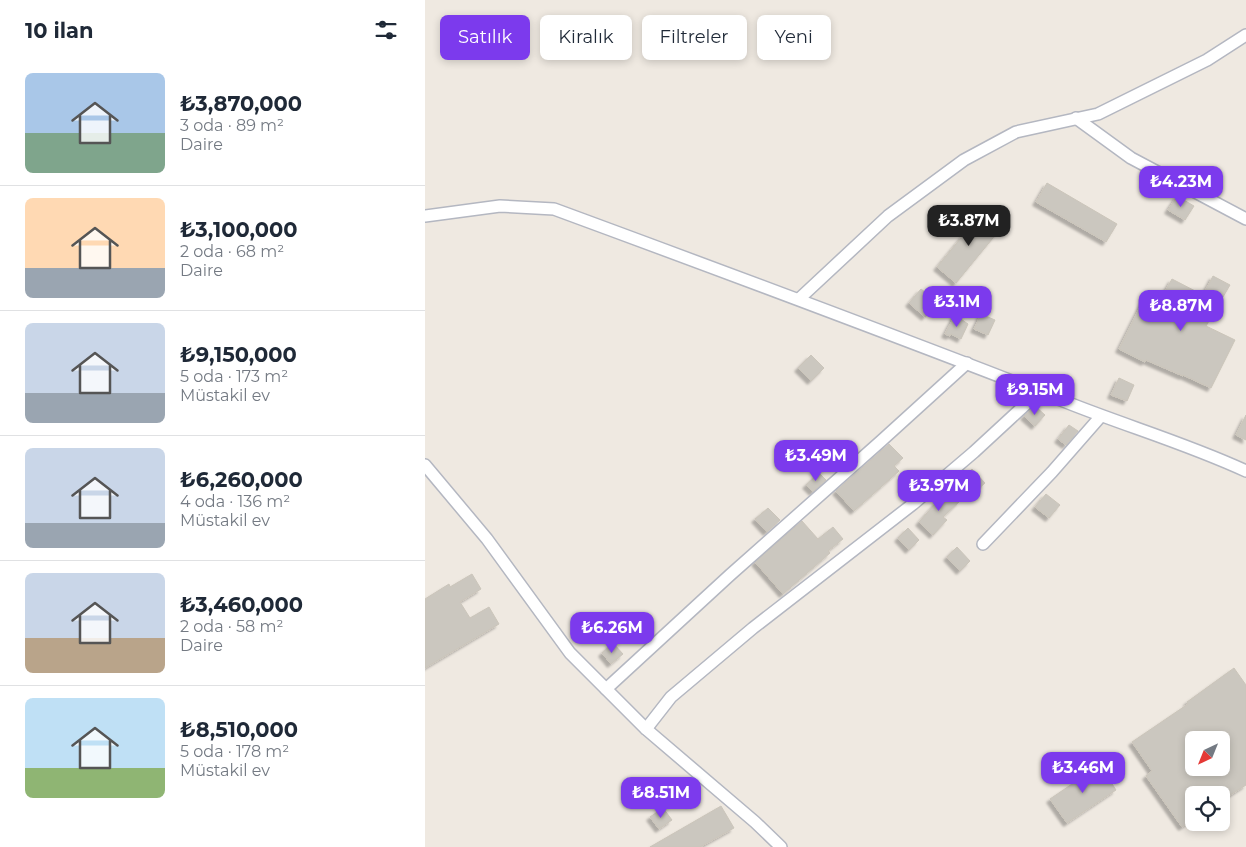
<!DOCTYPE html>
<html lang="tr">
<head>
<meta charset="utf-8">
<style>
  body { margin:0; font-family:Montserrat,sans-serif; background:#f2f2f3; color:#1f2937; height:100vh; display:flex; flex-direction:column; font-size:19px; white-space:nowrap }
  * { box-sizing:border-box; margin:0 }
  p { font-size:16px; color:#747a83 }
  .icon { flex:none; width:28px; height:28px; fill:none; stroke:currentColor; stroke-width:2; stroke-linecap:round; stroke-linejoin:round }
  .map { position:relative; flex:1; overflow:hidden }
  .details { display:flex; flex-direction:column; background:#fff; width:425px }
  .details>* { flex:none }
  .top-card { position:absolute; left:15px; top:15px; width:475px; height:45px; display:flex; gap:10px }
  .needle { width:32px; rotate:223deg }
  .controls { position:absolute; left:760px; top:731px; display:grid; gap:10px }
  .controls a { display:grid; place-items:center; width:45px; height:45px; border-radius:8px; background:#fff; box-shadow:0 2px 8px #0003; font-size:25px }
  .price { position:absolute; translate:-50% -42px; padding:0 11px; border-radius:10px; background:#7c3aed; color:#fff; font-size:16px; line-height:32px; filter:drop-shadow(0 1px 2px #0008) }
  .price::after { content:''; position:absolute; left:50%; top:30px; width:15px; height:11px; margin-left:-8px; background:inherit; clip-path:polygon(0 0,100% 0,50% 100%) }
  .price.current { background:#222; color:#fff }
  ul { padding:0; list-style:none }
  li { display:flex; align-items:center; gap:15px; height:125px; padding:0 25px }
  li+li { border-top:1px solid #e0e1e3 }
  li span { display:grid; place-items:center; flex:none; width:140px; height:100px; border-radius:8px; color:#555 }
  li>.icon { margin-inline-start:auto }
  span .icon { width:60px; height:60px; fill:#fffc; stroke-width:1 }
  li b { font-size:21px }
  h2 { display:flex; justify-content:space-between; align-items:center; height:60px; padding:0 25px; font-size:21px }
  .tag { padding:0 18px; border-radius:8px; background:#fff; box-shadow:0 2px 8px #0003; font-size:18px; line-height:45px }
  .tag.current { background:#7c3aed; color:#fff }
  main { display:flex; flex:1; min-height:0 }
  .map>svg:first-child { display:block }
  .building { fill:#cbc7bf; stroke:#cbc5ba; fill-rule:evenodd; filter:url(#shadow) }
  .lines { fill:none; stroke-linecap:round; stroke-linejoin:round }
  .minor-casing { stroke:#b4b7c1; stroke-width:14 }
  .minor { stroke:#fff; stroke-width:11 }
</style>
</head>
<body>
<main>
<section class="details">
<h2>10 ilan<svg class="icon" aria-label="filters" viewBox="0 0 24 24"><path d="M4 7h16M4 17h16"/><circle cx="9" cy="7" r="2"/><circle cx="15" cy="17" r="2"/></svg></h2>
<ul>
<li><span style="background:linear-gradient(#a9c7e8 60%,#7fa58c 0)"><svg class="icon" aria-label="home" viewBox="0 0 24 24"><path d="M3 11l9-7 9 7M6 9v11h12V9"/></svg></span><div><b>₺3,870,000</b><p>3 oda · 89 m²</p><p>Daire</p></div></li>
<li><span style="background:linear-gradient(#ffd9b3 70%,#9aa5b1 0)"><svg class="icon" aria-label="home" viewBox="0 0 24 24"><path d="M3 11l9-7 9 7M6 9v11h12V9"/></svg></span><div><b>₺3,100,000</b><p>2 oda · 68 m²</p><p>Daire</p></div></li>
<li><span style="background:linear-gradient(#c9d6e8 70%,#9aa5b1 0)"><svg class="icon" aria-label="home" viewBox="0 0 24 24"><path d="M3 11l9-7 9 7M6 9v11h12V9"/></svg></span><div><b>₺9,150,000</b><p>5 oda · 173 m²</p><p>Müstakil ev</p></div></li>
<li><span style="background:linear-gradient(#c9d6e8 75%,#9aa5b1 0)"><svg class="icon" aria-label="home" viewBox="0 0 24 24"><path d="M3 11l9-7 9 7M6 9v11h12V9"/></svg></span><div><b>₺6,260,000</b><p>4 oda · 136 m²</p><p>Müstakil ev</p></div></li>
<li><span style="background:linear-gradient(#c9d6e8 65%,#b9a48a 0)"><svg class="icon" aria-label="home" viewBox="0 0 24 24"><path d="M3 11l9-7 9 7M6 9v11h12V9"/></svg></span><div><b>₺3,460,000</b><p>2 oda · 58 m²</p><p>Daire</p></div></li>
<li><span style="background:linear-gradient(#bfe0f5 70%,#8fb573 0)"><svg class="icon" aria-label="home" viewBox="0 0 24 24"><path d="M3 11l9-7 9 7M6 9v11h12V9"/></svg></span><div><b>₺8,510,000</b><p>5 oda · 178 m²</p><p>Müstakil ev</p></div></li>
</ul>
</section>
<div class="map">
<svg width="821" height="847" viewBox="0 0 821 847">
  <defs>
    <filter id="shadow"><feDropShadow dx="-3.5" dy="3.5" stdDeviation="1" flood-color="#0004"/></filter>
  </defs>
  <rect width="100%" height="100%" fill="#efe9e1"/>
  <g class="building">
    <polygon points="622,183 692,224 681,242 611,202"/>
    <polygon points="752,196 769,206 760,220 743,210"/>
    <polygon points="558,211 577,227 531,283 512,267"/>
    <polygon points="788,276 805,285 781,326 810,340 786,388 758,375 758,376 721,360 720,362 694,349 721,295 734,302 747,279 778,295"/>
    <polygon points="496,289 513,302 500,317 484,303"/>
    <polygon points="556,314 570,320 563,335 549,329"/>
    <polygon points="530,315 543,324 536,339 526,334 525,336 520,334"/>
    <polygon points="386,355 399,368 386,381 373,368"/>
    <polygon points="694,378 709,385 702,401 686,395"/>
    <polygon points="610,406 620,415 610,426 599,416"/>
    <polygon points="821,415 821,440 811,435"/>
    <polygon points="644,425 653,431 641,445 633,439"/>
    <polygon points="464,444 478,458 469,466 474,471 429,511 411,491"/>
    <polygon points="547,469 560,483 548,494 535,480"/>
    <polygon points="394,473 401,480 388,492 381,485"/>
    <polygon points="523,489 535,501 518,517 522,520 508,535 494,522"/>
    <polygon points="621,494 635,505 624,518 610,507"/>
    <polygon points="343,508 355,520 342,532 330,519"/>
    <polygon points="377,521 393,539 408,527 418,539 403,551 405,553 358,594 330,562"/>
    <polygon points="483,528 494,540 484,550 473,538"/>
    <polygon points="532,547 545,561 535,571 522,557"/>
    <polygon points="47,574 56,589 35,602 45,618 64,607 74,624 0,668 0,599 24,584 25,587"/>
    <polygon points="188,643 198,654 186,664 177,653"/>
    <path d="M809,668l12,17v100l-25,16v-6h-27v24l-12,8 -36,-51 6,-5 -20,-29 56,-38 -1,-2zM769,740h27v28h-27z"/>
    <polygon points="675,765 691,790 642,823 625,799"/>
    <polygon points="266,786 274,796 264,804 256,794"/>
    <polygon points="296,806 309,828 275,847 225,847"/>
    <polygon points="238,808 247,820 234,829 225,817"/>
  </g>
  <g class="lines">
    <defs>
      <g id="minor">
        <polyline points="651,118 706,158 821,219"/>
        <path d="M0,216l75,-10 54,3c171,63 342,127 512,193 60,24 122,42 180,69"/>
        <polyline points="374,299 463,216 539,160 591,132 673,114 782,60 821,35"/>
        <polyline points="0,465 62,539 145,653 221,729 330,822 356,847"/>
        <polyline points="558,544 627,472 676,416"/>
        <polyline points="181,689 305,575 455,442 542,363"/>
        <polyline points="221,729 246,697 328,628 488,504 549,452 614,392"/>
      </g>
    </defs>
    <use href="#minor" class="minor-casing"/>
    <use href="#minor" class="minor"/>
  </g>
</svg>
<div class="controls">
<a><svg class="needle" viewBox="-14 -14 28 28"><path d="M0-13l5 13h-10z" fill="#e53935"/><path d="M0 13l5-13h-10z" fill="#747a83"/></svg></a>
<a><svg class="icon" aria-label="locate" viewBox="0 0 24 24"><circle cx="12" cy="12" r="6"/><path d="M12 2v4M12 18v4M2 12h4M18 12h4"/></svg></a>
</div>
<b class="price" style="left:756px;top:208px">₺4.23M</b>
<b class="price current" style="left:544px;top:247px">₺3.87M</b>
<b class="price" style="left:532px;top:328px">₺3.1M</b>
<b class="price" style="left:756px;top:332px">₺8.87M</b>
<b class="price" style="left:610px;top:416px">₺9.15M</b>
<b class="price" style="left:391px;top:482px">₺3.49M</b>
<b class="price" style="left:514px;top:512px">₺3.97M</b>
<b class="price" style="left:187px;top:654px">₺6.26M</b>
<b class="price" style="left:658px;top:794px">₺3.46M</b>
<b class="price" style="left:236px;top:819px">₺8.51M</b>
<div class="top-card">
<a class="tag current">Satılık</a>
<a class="tag">Kiralık</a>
<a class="tag">Filtreler</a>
<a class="tag">Yeni</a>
</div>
</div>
</main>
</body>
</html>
